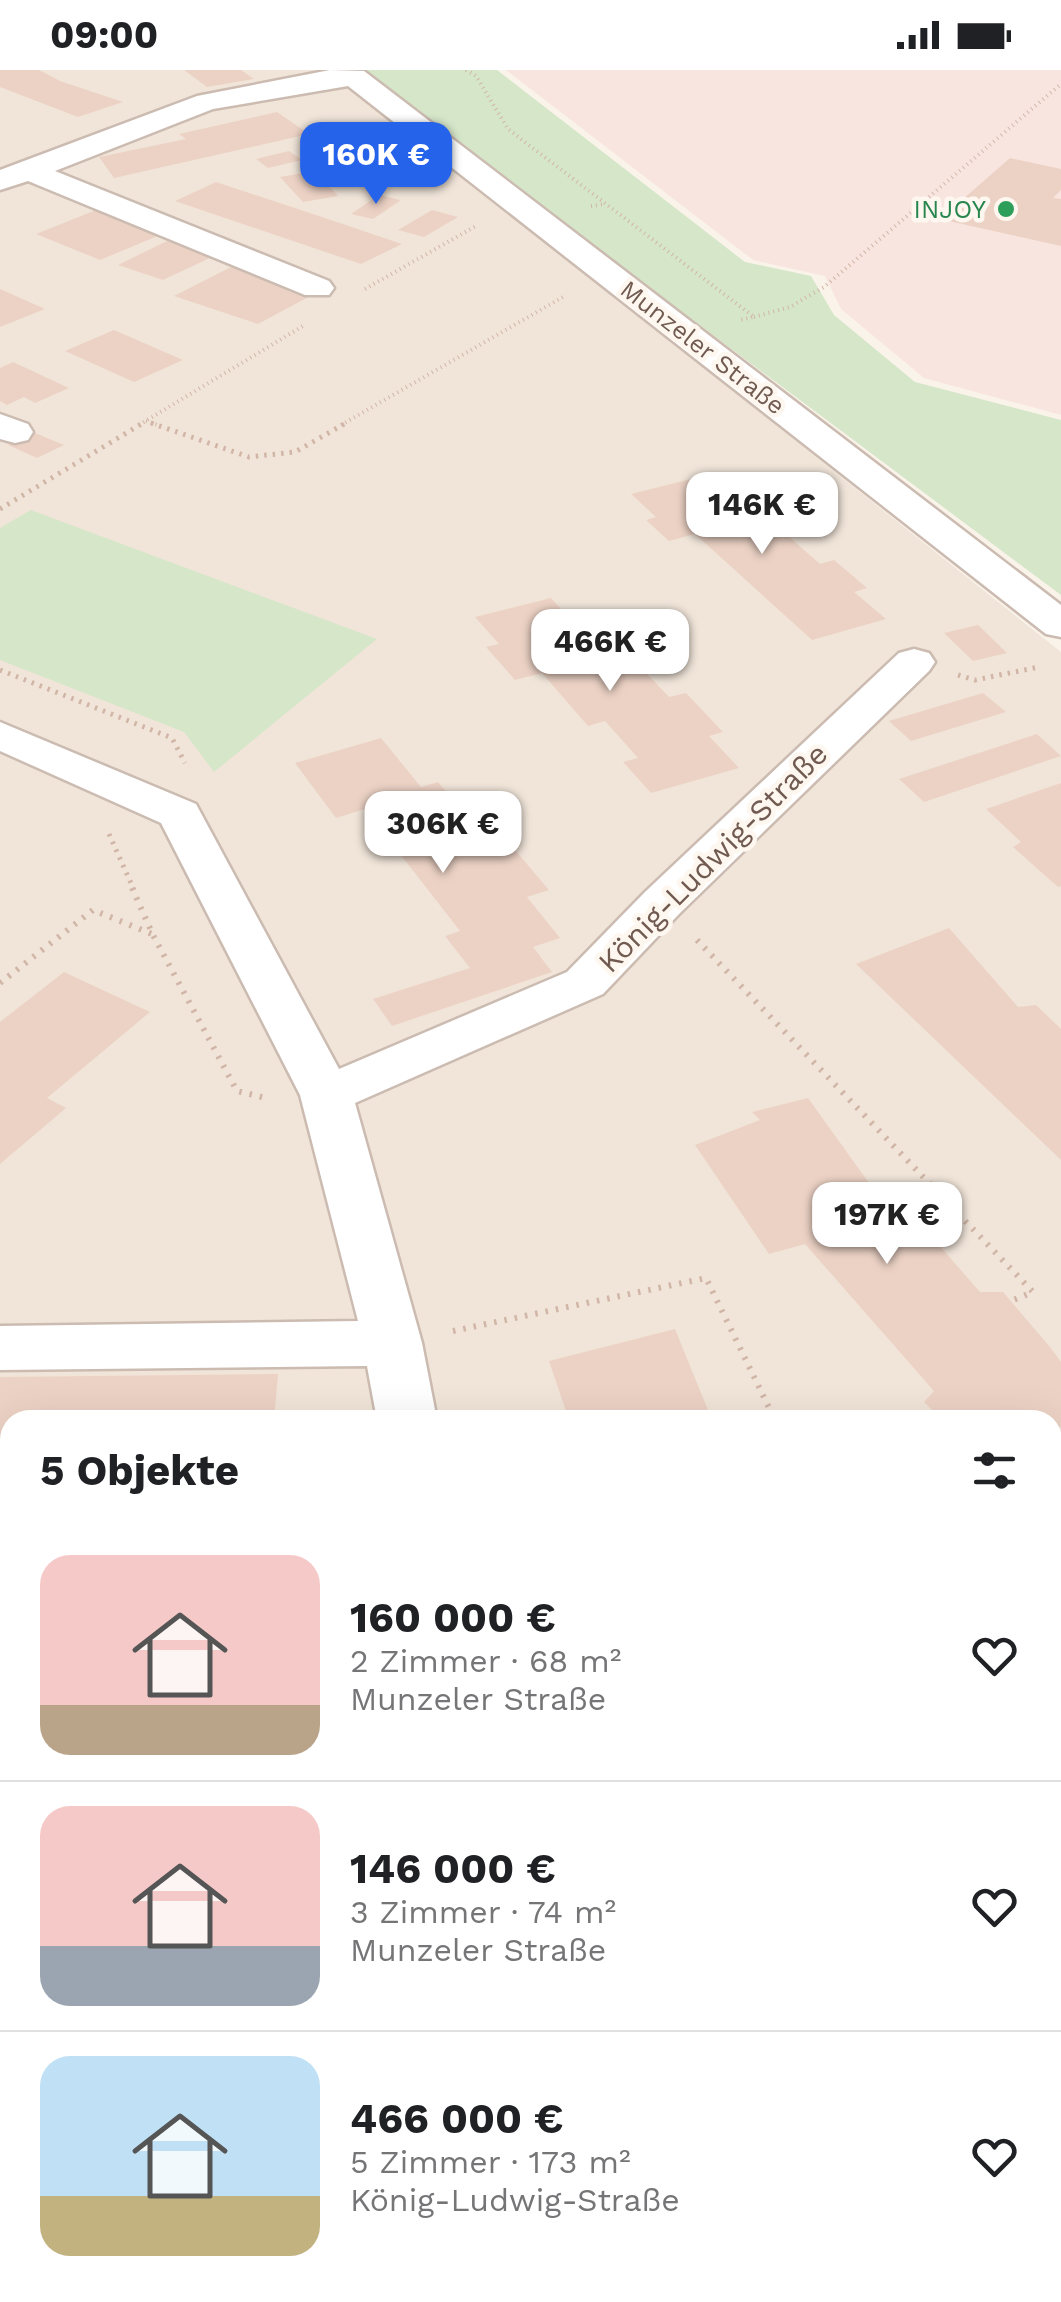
<!DOCTYPE html>
<html lang="de">
<head>
<meta charset="utf-8">
<style>
  body { margin:0; font-family:"Work Sans",sans-serif; background:#f2f2f2; color:#202124; height:100vh; display:flex; flex-direction:column; font-size:38px; white-space:nowrap }
  * { box-sizing:border-box; margin:0 }
  p { font-size:32px; color:#757577 }
  .icon { flex:none; width:55px; height:55px; fill:none; stroke:currentColor; stroke-width:2; stroke-linecap:round; stroke-linejoin:round }
  .map { position:relative; flex:1; overflow:hidden }
  .details { position:absolute; left:0px; top:1340px; width:1062px; height:892px; display:flex; flex-direction:column; background:#fff; border-radius:30px 30px 0 0; box-shadow:0 10px 40px #0002 }
  .details>* { flex:none }
  .price { position:absolute; translate:-50% -85px; padding:0 22px; border-radius:20px; background:#fff; color:#222; font-size:32px; line-height:65px; filter:drop-shadow(0 2px 5px #0008) }
  .price::after { content:''; position:absolute; left:50%; top:60px; width:30px; height:22px; margin-left:-15px; background:inherit; clip-path:polygon(0 0,100% 0,50% 100%) }
  .price.active { background:#2563eb; color:#fff }
  ul { padding:0; list-style:none }
  li { display:flex; align-items:center; gap:30px; height:250px; padding:0 40px }
  li+li { border-top:2px solid #e0e0e0 }
  li span { display:grid; place-items:center; flex:none; width:280px; height:200px; border-radius:30px; color:#555 }
  li>.icon { margin-inline-start:auto }
  span .icon { width:120px; height:120px; fill:#fffc; stroke-width:1 }
  li b { font-size:42px }
  h2 { display:flex; justify-content:space-between; align-items:center; height:120px; padding:0 40px; font-size:42px }
  .status { display:flex; justify-content:space-between; align-items:center; height:70px; padding:0 50px; background:#fff; direction:ltr }
  .status svg { height:28px; fill:currentColor }
  .map>svg:first-child { display:block }
  .residential { fill:#f1e5d9 }
  .commercial { fill:#f9e5df }
  .green { fill:#d6e6c9 }
  .building { fill:#ecd2c5 }
  .lines { fill:none; stroke-linecap:round; stroke-linejoin:round }
  .minor-tunnel { stroke:#d8cdc4; stroke-width:71; stroke-dasharray:71 36; stroke-linecap:butt }
  .minor-casing { stroke:#cbbbb1; stroke-width:5 }
  .major-casing { stroke:#d7d1ce; stroke-width:5 }
  .path-far3 { stroke:#d1b6a8; stroke-width:4; stroke-dasharray:1 4; stroke-linecap:butt }
  .path-far2 { stroke:#d1b6a8; stroke-width:5; stroke-dasharray:2.5 6; stroke-linecap:butt }
  .path-far1 { stroke:#d1b6a8; stroke-width:6; stroke-dasharray:2.5 8; stroke-linecap:butt }
  .path { stroke:#d1b6a8; stroke-width:9; stroke-dasharray:4 10; stroke-linecap:butt }
  .minor { fill:#fff; fill-rule:evenodd }
  .major { fill:#f0d3aa; fill-rule:evenodd }
  .leisure-dot { fill:#2e9e5b; stroke:#fdf7f0; stroke-width:4 }
  .labels { text-anchor:middle; stroke-width:9; stroke-linejoin:round; paint-order:stroke }
  .far-leisure-label { font-size:25px; fill:#27864d; stroke:#fdf7f0; text-anchor:end }
  .far-street-label { font-size:25px; fill:#715a50; stroke:#fdf7f0 }
  .street-label { font-size:30px; fill:#715a50; stroke:#fdf7f0 }
</style>
</head>
<body>
<div class="status"><b>09:00</b><svg viewBox="0 0 49 12"><path d="M0 12V9h3v3zM5 12V6h3v6zM10 12V3h3v9zM15 12V0h3v12zM26 1h20v11H26zM47 4h2v5h-2z"/></svg></div>
<div class="map">
<svg width="1061" height="2232" viewBox="0 0 1061 2232">
  <rect width="100%" height="100%" fill="#faf3ea"/>
  <polygon class="residential" points="0,0 330,0 1061,582 1061,1454 1053,1467 1052,1350 10,1350 10,2222 1052,2222 1061,2232 0,2232"/>
  <polygon class="commercial" points="506,0 1061,0 1061,345 924,308 841,239 825,206 753,190"/>
  <g class="green">
    <polygon points="358,0 497,0 745,192 811,206 834,245 915,312 1061,350 1061,525"/>
    <polygon points="31,440 377,569 214,702 184,662 0,590 0,458"/>
  </g>
  <g class="building">
    <polygon points="0,0 39,0 60,11 123,32 78,47 0,17"/>
    <polygon points="184,0 241,0 254,9 207,17"/>
    <polygon points="277,42 309,64 114,108 99,87 186,69 179,64"/>
    <polygon points="353,71 399,110 366,116 320,77"/>
    <polygon points="289,81 302,90 268,98 256,89"/>
    <polygon points="1010,88 1061,99 1061,120 1053,128 1061,129 1061,176 940,149"/>
    <polygon points="315,101 338,126 303,132 280,107"/>
    <polygon points="216,112 301,140 402,174 361,194 175,131"/>
    <polygon points="379,125 401,130 373,149 351,144"/>
    <polygon points="96,140 160,165 100,190 36,164"/>
    <polygon points="432,140 458,147 424,167 398,160"/>
    <polygon points="171,169 216,185 163,210 118,195"/>
    <polygon points="231,197 314,224 258,254 174,226"/>
    <polygon points="0,219 45,239 0,257"/>
    <polygon points="114,260 183,290 134,312 65,281"/>
    <polygon points="13,292 69,318 35,333 24,327 7,335 0,331 0,298"/>
    <polygon points="35,363 64,375 37,388 8,375"/>
    <polygon points="703,406 748,445 761,442 820,494 834,490 867,518 854,522 886,549 812,570 695,464 669,471 646,450 656,447 631,424"/>
    <polygon points="551,528 594,575 615,570 669,627 686,623 723,662 709,666 739,698 651,723 623,692 638,688 605,651 588,656 542,603 515,610 486,577 499,574 475,547"/>
    <polygon points="978,555 1007,583 973,591 944,563"/>
    <polygon points="983,623 1006,642 911,671 889,651"/>
    <polygon points="1037,664 1061,686 924,732 899,709"/>
    <polygon points="381,668 421,717 438,712 500,785 515,780 549,820 527,827 560,868 533,877 552,902 392,956 373,929 470,898 445,866 460,861 365,739 336,748 295,693"/>
    <polygon points="1061,713 1061,816 1058,817 1013,777 1021,772 986,739"/>
    <polygon points="949,858 1018,937 1036,935 1061,959 1061,1090 856,894"/>
    <polygon points="64,902 150,942 47,1028 66,1038 0,1094 0,952"/>
    <polygon points="808,1028 874,1120 891,1120 980,1222 1003,1222 1050,1277 1061,1292 1061,1356 1052,1360 1052,1350 942,1350 924,1332 934,1321 805,1174 769,1184 695,1075 760,1050 752,1042"/>
    <polygon points="675,1259 712,1350 569,1350 549,1291"/>
    <polygon points="278,1304 274,1350 10,1350 10,1697 0,1697 0,1307"/>
    <polygon points="1061,1627 1061,1777 1052,1772 1052,1641"/>
    <polygon points="0,2222 183,2222 182,2232 0,2232"/>
  </g>
  <g class="lines">
    <g class="minor-tunnel">
      <polyline points="1052,1675 1061,1679"/>
      <polyline points="1052,1743 1061,1747"/>
    </g>
    <defs>
      <g id="minor">
        <polygon points="330,0 364,1 1061,535 1061,567 1046,564 348,16 213,39 55,101 329,211 334,218 329,225 305,225 28,111 0,120 0,100 197,26"/>
        <polygon points="0,344 28,354 33,362 28,370 15,373 0,369"/>
        <polygon points="914,579 929,583 935,592 929,601 679,844 603,924 355,1033 422,1273 437,1350 377,1350 367,1296 0,1300 0,1256 358,1251 300,1025 161,753 0,681 0,652 196,734 339,999 567,902 645,822 899,583"/>
        <polygon points="1052,1581 1061,1584 1061,1643 1052,1640"/>
        <polygon points="1052,2175 1061,2175 1061,2232 1018,2232 1014,2222 1052,2222"/>
        <polygon points="442,2222 524,2222 525,2232 443,2232"/>
        <polygon points="695,2222 785,2222 781,2232 691,2232"/>
      </g>
      <g id="major">
        <rect x="0" y="1894" width="10" height="72"/>
        <polygon points="1052,1946 1061,1948 1061,2022 1052,2020"/>
      </g>
    </defs>
    <use href="#minor" class="minor-casing"/>
    <use href="#major" class="major-casing"/>
    <g class="path-far3">
      <polyline points="466,0 476,6 508,59 754,247 739,250"/>
      <polyline points="591,136 605,134"/>
      <polyline points="365,219 476,156"/>
      <polyline points="754,247 790,237 824,217 1061,14"/>
      <polyline points="146,351 158,355"/>
      <polyline points="139,355 303,256"/>
      <polyline points="341,355 563,227"/>
    </g>
    <g class="path-far2">
      <polyline points="151,353 249,387 295,382 346,353"/>
      <polyline points="0,439 143,353"/>
      <polyline points="0,600 172,668 185,693"/>
      <polyline points="958,605 975,610 1039,597"/>
      <polyline points="109,764 134,820"/>
    </g>
    <g class="path-far1">
      <polyline points="132,818 153,865 237,1021 266,1028"/>
      <polyline points="697,870 1033,1222 1011,1231"/>
      <polyline points="0,913 93,840 152,864"/>
      <polyline points="453,1261 706,1208 775,1350"/>
    </g>
    <g class="path">
      <polyline points="0,1830 10,1830"/>
      <polyline points="1052,1871 1061,1872"/>
      <polyline points="0,2033 10,2033"/>
      <polyline points="1052,2076 1061,2078"/>
    </g>
    <use href="#minor" class="minor"/>
    <use href="#major" class="major"/>
  </g>
  <circle class="leisure-dot" cx="1006" cy="139" r="10"/>
  <g class="labels">
    <g class="far-leisure-label">
      <text x="986" y="148">INJOY</text>
    </g>
    <g class="far-street-label">
      <text transform="translate(703 277) rotate(38)" y="9">Munzeler Straße</text>
    </g>
    <g class="street-label">
      <text transform="translate(713 788) rotate(-45)" y="10">König-Ludwig-Straße</text>
    </g>
  </g>
</svg>
<b class="price active" style="left:376px;top:137px">160K €</b>
<b class="price" style="left:762px;top:487px">146K €</b>
<b class="price" style="left:610px;top:624px">466K €</b>
<b class="price" style="left:443px;top:806px">306K €</b>
<b class="price" style="left:887px;top:1197px">197K €</b>
<section class="details">
<h2>5 Objekte<svg class="icon" aria-label="filters" viewBox="0 0 24 24"><path d="M4 7h16M4 17h16"/><circle cx="9" cy="7" r="2"/><circle cx="15" cy="17" r="2"/></svg></h2>
<ul>
<li><span style="background:linear-gradient(#f6c9c9 75%,#b9a48a 0)"><svg class="icon" aria-label="home" viewBox="0 0 24 24"><path d="M3 11l9-7 9 7M6 9v11h12V9"/></svg></span><div><b>160 000 €</b><p>2 Zimmer · 68 m²</p><p>Munzeler Straße</p></div><svg class="icon" aria-label="heart" viewBox="0 0 24 24"><path d="M12 20l-8-8c-3-5 5-10 8-4 3-6 11-1 8 4z"/></svg></li>
<li><span style="background:linear-gradient(#f6c9c9 70%,#9aa5b1 0)"><svg class="icon" aria-label="home" viewBox="0 0 24 24"><path d="M3 11l9-7 9 7M6 9v11h12V9"/></svg></span><div><b>146 000 €</b><p>3 Zimmer · 74 m²</p><p>Munzeler Straße</p></div><svg class="icon" aria-label="heart" viewBox="0 0 24 24"><path d="M12 20l-8-8c-3-5 5-10 8-4 3-6 11-1 8 4z"/></svg></li>
<li><span style="background:linear-gradient(#bfe0f5 70%,#c2b280 0)"><svg class="icon" aria-label="home" viewBox="0 0 24 24"><path d="M3 11l9-7 9 7M6 9v11h12V9"/></svg></span><div><b>466 000 €</b><p>5 Zimmer · 173 m²</p><p>König-Ludwig-Straße</p></div><svg class="icon" aria-label="heart" viewBox="0 0 24 24"><path d="M12 20l-8-8c-3-5 5-10 8-4 3-6 11-1 8 4z"/></svg></li>
</ul>
</section>
</div>
</body>
</html>
